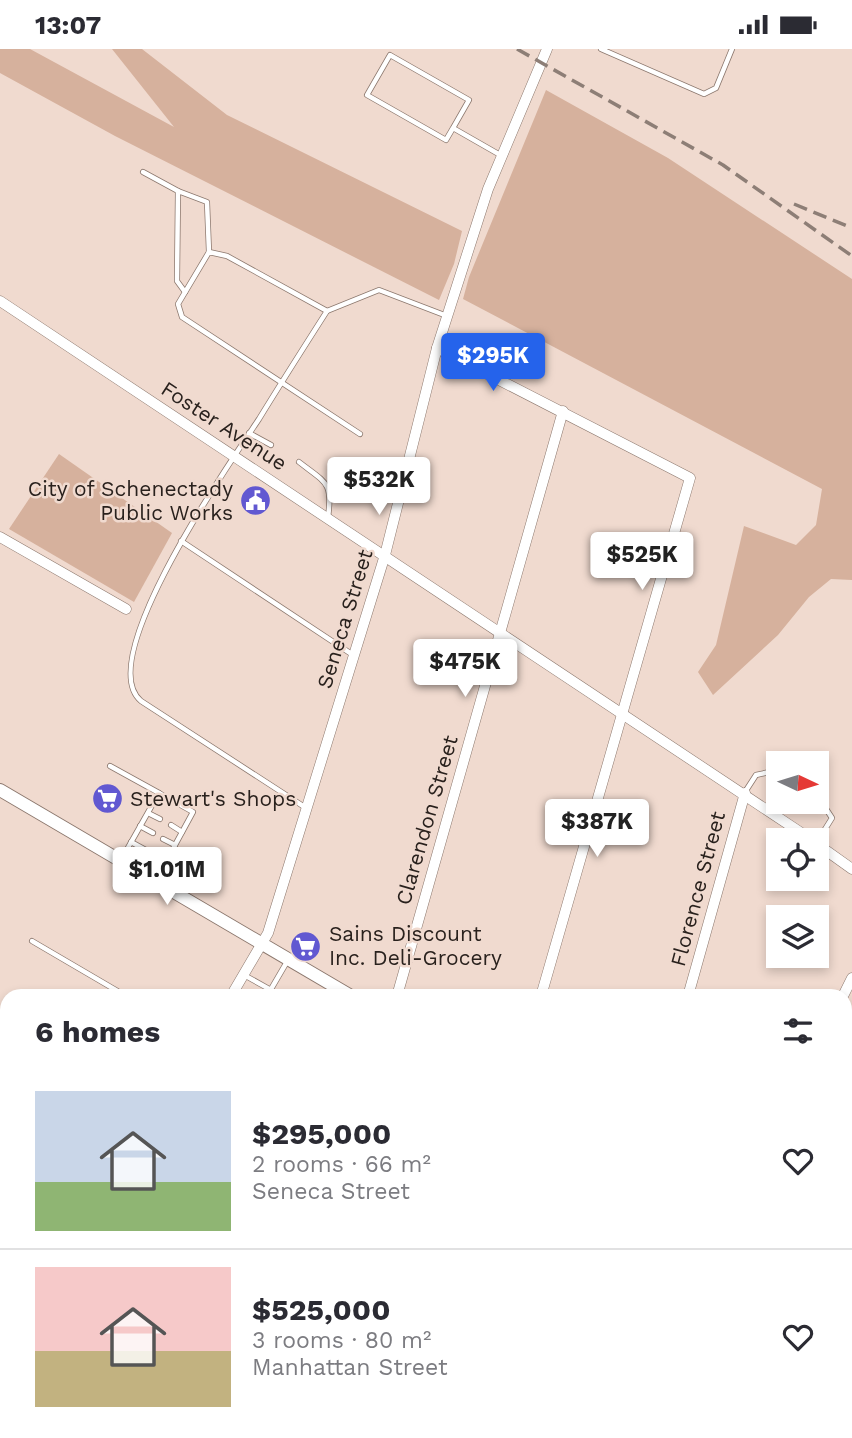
<!DOCTYPE html>
<html lang="en">
<head>
<meta charset="utf-8">
<style>
  body { margin:0; font-family:"Work Sans",sans-serif; background:#f7f7f7; color:#2b2b33; height:100vh; display:flex; flex-direction:column; font-size:26px; white-space:nowrap }
  * { box-sizing:border-box; margin:0 }
  p { font-size:23px; color:#7c7c81 }
  .icon { flex:none; width:38px; height:38px; fill:none; stroke:currentColor; stroke-width:2; stroke-linecap:round; stroke-linejoin:round }
  .map { position:relative; flex:1; overflow:hidden }
  .panel { position:absolute; left:0px; top:940px; width:852px; height:450px; display:flex; flex-direction:column; background:#fff; border-radius:21px 21px 0 0; box-shadow:0 4px 10px #0003 }
  .panel>* { flex:none }
  .needle { width:46px; rotate:94deg }
  .fabs { position:absolute; left:766px; top:702px; display:grid; gap:14px }
  .fabs a { display:grid; place-items:center; width:63px; height:63px; border-radius:0px; background:#fff; box-shadow:0 4px 10px #0003; font-size:35px }
  .price { position:absolute; translate:-50% -60px; padding:0 16px; border-radius:7px; background:#fff; color:#222; font-size:23px; line-height:46px; filter:drop-shadow(0 2px 4px #0008) }
  .price::after { content:''; position:absolute; left:50%; top:42px; width:21px; height:16px; margin-left:-10px; background:inherit; clip-path:polygon(0 0,100% 0,50% 100%) }
  .price.selected { background:#2563eb; color:#fff }
  ul { padding:0; list-style:none }
  li { display:flex; align-items:center; gap:21px; height:175px; padding:0 35px }
  li+li { border-top:2px solid #e1e1e2 }
  li span { display:grid; place-items:center; flex:none; width:196px; height:140px; border-radius:0px; color:#555 }
  li>.icon { margin-inline-start:auto }
  span .icon { width:84px; height:84px; fill:#fffc; stroke-width:1 }
  li b { font-size:30px }
  h2 { display:flex; justify-content:space-between; align-items:center; height:84px; padding:0 35px; font-size:30px }
  .status { display:flex; justify-content:space-between; align-items:center; height:49px; padding:0 35px; background:#fff; direction:ltr }
  .status svg { height:19px; fill:currentColor }
  .map>svg:first-child { display:block }
  .green { fill:#d6b19d }
  .lines { fill:none; stroke-linecap:round; stroke-linejoin:round }
  .service-casing { stroke:#8c786e; stroke-width:6 }
  .minor-casing { stroke:#8c786e; stroke-width:11 }
  .tertiary-casing { stroke:#8c786e; stroke-width:14 }
  .service { stroke:#fff; stroke-width:4.5 }
  .minor { stroke:#fff; stroke-width:10 }
  .tertiary { stroke:#fff; stroke-width:12 }
  .rail { stroke:#8d7e76; stroke-width:3.5; stroke-dasharray:14 7; stroke-linecap:butt }
  .labels { text-anchor:middle; stroke-width:5; stroke-linejoin:round; paint-order:stroke }
  .street-label { font-size:21px; fill:#29211d; stroke:#f0dacf }
  .poi-label { font-size:21px; fill:#29211d; stroke:#f0dacf; text-anchor:start }
</style>
</head>
<body>
<div class="status"><b>13:07</b><svg viewBox="0 0 49 12"><path d="M0 12V9h3v3zM5 12V6h3v6zM10 12V3h3v9zM15 12V0h3v12zM26 1h20v11H26zM47 4h2v5h-2z"/></svg></div>
<div class="map">
<svg width="852" height="1389" viewBox="0 0 852 1389">
  <rect width="100%" height="100%" fill="#f0dacf"/>
  <g class="green">
    <polygon points="0,0 30,0 174,78 112,0 142,0 227,66 462,182 454,215 439,251 115,87 0,24"/>
    <polygon points="546,41 668,109 852,230 852,531 831,530 809,548 778,586 713,646 698,623 716,596 744,477 796,496 816,476 822,440 463,250 469,228"/>
    <polygon points="59,405 172,484 134,553 9,480"/>
  </g>
  <g class="lines">
    <defs>
      <g id="service">
        <polyline points="601,0 704,45 716,39 732,0"/>
        <polyline points="453,79 446,91 367,46 390,6 469,51 453,79 502,107"/>
        <polyline points="143,123 178,142"/>
        <polyline points="185,243 177,232 178,142 207,153 209,203"/>
        <polyline points="249,384 271,396"/>
        <polyline points="360,385 182,268 178,255 209,203 227,207 327,262 379,241 447,267"/>
        <path d="M299,413c27,21 34,20 29,55"/>
        <polyline points="181,492 353,606"/>
        <polyline points="110,717 159,744"/>
        <polyline points="745,743 756,726 774,722 779,725"/>
        <polyline points="817,746 832,769 817,793"/>
        <path d="M306,759l-165,-107c-49,-41 90,-240 118,-282 22,-36 45,-72 68,-108"/>
        <polyline points="148,764 160,770"/>
        <polyline points="171,776 182,783"/>
        <polyline points="140,777 153,784"/>
        <polyline points="163,790 175,796"/>
        <polyline points="131,793 166,812"/>
        <polyline points="121,811 159,744 193,763 156,831"/>
        <polyline points="32,892 126,947"/>
        <polyline points="244,926 271,941"/>
        <polyline points="267,947 288,911"/>
        <polyline points="0,1099 7,1103"/>
      </g>
      <g id="minor">
        <polyline points="0,252 812,791"/>
        <polyline points="437,299 690,429 541,947"/>
        <polyline points="0,488 126,560"/>
        <polyline points="817,795 852,820"/>
        <polyline points="231,947 268,884 385,506 437,299 488,140 547,0"/>
        <polyline points="397,947 563,362"/>
        <polyline points="688,947 745,744"/>
        <polyline points="843,947 852,929"/>
        <polyline points="0,989 7,993"/>
        <polyline points="0,1210 7,1214"/>
        <polyline points="0,1342 7,1330"/>
        <polyline points="287,1382 298,1389"/>
        <polyline points="674,1382 685,1389"/>
      </g>
      <g id="tertiary">
        <polyline points="0,741 351,947"/>
        <polyline points="845,1225 852,1229"/>
        <polyline points="599,1389 603,1382"/>
      </g>
    </defs>
    <use href="#service" class="service-casing"/>
    <use href="#minor" class="minor-casing"/>
    <use href="#tertiary" class="tertiary-casing"/>
    <use href="#service" class="service"/>
    <use href="#minor" class="minor"/>
    <use href="#tertiary" class="tertiary"/>
    <g class="rail">
      <polyline points="517,0 723,116 852,207"/>
      <polyline points="794,155 852,179"/>
    </g>
  </g>
  <defs>
    <symbol id="civic-disc" viewBox="-11 -11 22 22"><circle r="9.5" fill="#6158d1" stroke="#f0dacf"/><path d="M-.6-6.5H3V-4.5H.6V-3L4-1V1h2V6H-6V1h2V-1L-.6-3ZM-1.2 2.5V6h2.4V2.5Z" fill="#fff"/></symbol>
    <symbol id="supermarket-disc" viewBox="-11 -11 22 22"><circle r="9.5" fill="#6158d1" stroke="#f0dacf"/><path d="M-6-5.5h2.5l.6 2H6L4.5 2H-2.5L-4.4-4H-6ZM-1.5 3.2a1.3 1.3 0 1 0 .1 0ZM3 3.2a1.3 1.3 0 1 0 .1 0Z" fill="#fff"/></symbol>
  </defs>
  <g fill-rule="evenodd">
    <use href="#civic-disc" x="238" y="434" width="35" height="35"/>
    <use href="#supermarket-disc" x="90" y="732" width="35" height="35"/>
    <use href="#supermarket-disc" x="288" y="880" width="35" height="35"/>
  </g>
  <g class="labels">
    <g class="street-label">
      <text transform="translate(224 377) rotate(33)" y="7">Foster Avenue</text>
      <text transform="translate(345 570) rotate(-73)" y="7">Seneca Street</text>
      <text transform="translate(427 771) rotate(-74)" y="7">Clarendon Street</text>
      <text transform="translate(698 840) rotate(-75)" y="7">Florence Street</text>
    </g>
    <g class="poi-label">
      <text x="233" y="447" text-anchor="end">City of Schenectady<tspan x="233" dy="24">Public Works</tspan></text>
      <text x="130" y="757">Stewart's Shops</text>
      <text x="329" y="892">Sains Discount<tspan x="329" dy="24">Inc. Deli-Grocery</tspan></text>
    </g>
  </g>
</svg>
<div class="fabs">
<a><svg class="needle" viewBox="-14 -14 28 28"><path d="M0-13l5 13h-10z" fill="#e53935"/><path d="M0 13l5-13h-10z" fill="#7c7c81"/></svg></a>
<a><svg class="icon" aria-label="locate" viewBox="0 0 24 24"><circle cx="12" cy="12" r="6"/><path d="M12 2v4M12 18v4M2 12h4M18 12h4"/></svg></a>
<a><svg class="icon" aria-label="layers" viewBox="0 0 24 24"><path d="M12 4l9 5-9 5-9-5zM3 14l9 5 9-5"/></svg></a>
</div>
<b class="price selected" style="left:493px;top:344px">$295K</b>
<b class="price" style="left:379px;top:468px">$532K</b>
<b class="price" style="left:642px;top:543px">$525K</b>
<b class="price" style="left:465px;top:650px">$475K</b>
<b class="price" style="left:597px;top:810px">$387K</b>
<b class="price" style="left:167px;top:858px">$1.01M</b>
<section class="panel">
<h2>6 homes<svg class="icon" aria-label="filters" viewBox="0 0 24 24"><path d="M4 7h16M4 17h16"/><circle cx="9" cy="7" r="2"/><circle cx="15" cy="17" r="2"/></svg></h2>
<ul>
<li><span style="background:linear-gradient(#c9d6e8 65%,#8fb573 0)"><svg class="icon" aria-label="home" viewBox="0 0 24 24"><path d="M3 11l9-7 9 7M6 9v11h12V9"/></svg></span><div><b>$295,000</b><p>2 rooms · 66 m²</p><p>Seneca Street</p></div><svg class="icon" aria-label="heart" viewBox="0 0 24 24"><path d="M12 20l-8-8c-3-5 5-10 8-4 3-6 11-1 8 4z"/></svg></li>
<li><span style="background:linear-gradient(#f6c9c9 60%,#c2b280 0)"><svg class="icon" aria-label="home" viewBox="0 0 24 24"><path d="M3 11l9-7 9 7M6 9v11h12V9"/></svg></span><div><b>$525,000</b><p>3 rooms · 80 m²</p><p>Manhattan Street</p></div><svg class="icon" aria-label="heart" viewBox="0 0 24 24"><path d="M12 20l-8-8c-3-5 5-10 8-4 3-6 11-1 8 4z"/></svg></li>
</ul>
</section>
</div>
</body>
</html>
